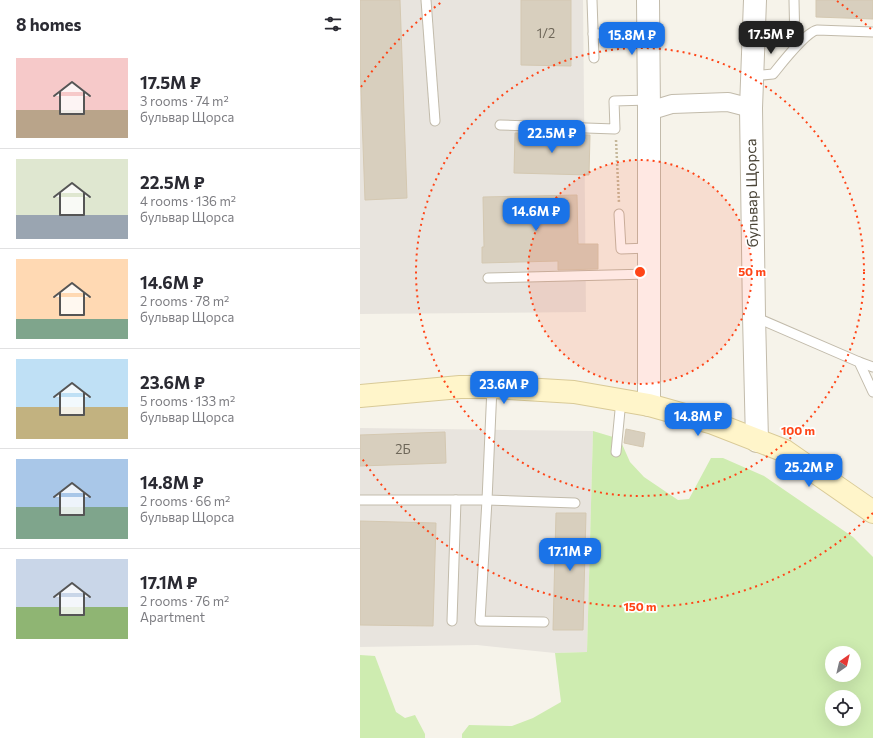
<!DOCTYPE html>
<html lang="en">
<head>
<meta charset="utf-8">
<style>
  body { margin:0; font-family:Commissioner,sans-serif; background:#f7f7f7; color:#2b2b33; height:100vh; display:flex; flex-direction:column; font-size:15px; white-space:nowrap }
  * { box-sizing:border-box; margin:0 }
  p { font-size:13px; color:#7c7c81 }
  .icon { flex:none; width:22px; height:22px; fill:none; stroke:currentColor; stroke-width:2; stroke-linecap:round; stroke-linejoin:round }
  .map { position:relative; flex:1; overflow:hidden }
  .sheet { display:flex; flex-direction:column; background:#fff; width:360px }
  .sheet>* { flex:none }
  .needle { width:26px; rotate:34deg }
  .controls { position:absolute; left:465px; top:646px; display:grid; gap:8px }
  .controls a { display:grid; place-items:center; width:36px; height:36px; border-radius:50%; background:#fff; box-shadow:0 4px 16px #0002; font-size:20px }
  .price { position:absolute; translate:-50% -34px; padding:0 9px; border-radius:8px; background:#1a73e8; color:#fff; font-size:13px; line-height:26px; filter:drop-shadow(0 1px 2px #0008) }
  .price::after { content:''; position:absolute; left:50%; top:24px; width:12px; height:9px; margin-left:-6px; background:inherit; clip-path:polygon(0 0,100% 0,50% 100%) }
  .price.on { background:#222; color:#fff }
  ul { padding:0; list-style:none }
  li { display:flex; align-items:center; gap:12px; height:100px; padding:0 16px }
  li+li { border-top:1px solid #e1e1e2 }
  li span { display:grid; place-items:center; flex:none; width:112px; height:80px; border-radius:0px; color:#555 }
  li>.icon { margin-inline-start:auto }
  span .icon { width:48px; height:48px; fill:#fffc; stroke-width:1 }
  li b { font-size:17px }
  h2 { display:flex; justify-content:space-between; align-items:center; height:48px; padding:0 16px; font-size:17px }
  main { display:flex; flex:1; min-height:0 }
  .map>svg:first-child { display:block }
  .industrial { fill:#e8e4de }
  .green { fill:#ceecb0; fill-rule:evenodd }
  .building { fill:#d8cfbe; stroke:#d4c8b1 }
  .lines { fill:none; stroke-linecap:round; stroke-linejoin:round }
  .service-casing { stroke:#c2bbab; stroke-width:11 }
  .minor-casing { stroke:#c2bbab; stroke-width:20 }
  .tertiary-casing { stroke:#c2bbab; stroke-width:24 }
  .secondary-casing { stroke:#d9ca97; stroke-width:24 }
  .path { stroke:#c5b89b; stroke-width:2.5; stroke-dasharray:2 2; stroke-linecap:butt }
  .service { stroke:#fff; stroke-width:9 }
  .minor { stroke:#fff; stroke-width:18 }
  .tertiary { stroke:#fff; stroke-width:22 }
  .secondary { stroke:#fff5ca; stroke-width:22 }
  .ring { fill:none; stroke:#ff4517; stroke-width:2; stroke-dasharray:2 4 }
  .labels { text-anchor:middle; stroke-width:3.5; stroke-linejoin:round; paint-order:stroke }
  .number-label { font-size:13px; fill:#6e6759 }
  .street-label { font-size:15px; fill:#4a4437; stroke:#fff }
  .centre { fill:#ff4517; stroke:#fff; stroke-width:2 }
  .ring-label { font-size:12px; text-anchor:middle; font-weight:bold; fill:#ff4517; stroke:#fff; stroke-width:3.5; stroke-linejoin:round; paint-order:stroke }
</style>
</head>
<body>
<main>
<section class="sheet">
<h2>8 homes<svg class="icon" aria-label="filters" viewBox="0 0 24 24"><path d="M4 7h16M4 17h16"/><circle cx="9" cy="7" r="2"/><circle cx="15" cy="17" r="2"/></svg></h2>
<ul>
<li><span style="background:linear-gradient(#f6c9c9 65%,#b9a48a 0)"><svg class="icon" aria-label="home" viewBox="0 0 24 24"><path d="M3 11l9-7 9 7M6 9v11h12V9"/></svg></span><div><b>17.5M ₽</b><p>3 rooms · 74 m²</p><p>бульвар Щорса</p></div></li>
<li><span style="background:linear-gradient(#dfe7d0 70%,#9aa5b1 0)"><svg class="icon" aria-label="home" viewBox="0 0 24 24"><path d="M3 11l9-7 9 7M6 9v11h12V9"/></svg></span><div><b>22.5M ₽</b><p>4 rooms · 136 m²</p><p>бульвар Щорса</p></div></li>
<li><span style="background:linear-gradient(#ffd9b3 75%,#7fa58c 0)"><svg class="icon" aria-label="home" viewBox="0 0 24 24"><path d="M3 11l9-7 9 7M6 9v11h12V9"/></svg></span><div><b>14.6M ₽</b><p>2 rooms · 78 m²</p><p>бульвар Щорса</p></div></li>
<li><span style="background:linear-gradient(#bfe0f5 60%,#c2b280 0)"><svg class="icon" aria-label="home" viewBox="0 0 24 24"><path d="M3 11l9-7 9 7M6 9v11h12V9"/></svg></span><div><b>23.6M ₽</b><p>5 rooms · 133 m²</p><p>бульвар Щорса</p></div></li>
<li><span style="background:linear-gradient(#a9c7e8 60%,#7fa58c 0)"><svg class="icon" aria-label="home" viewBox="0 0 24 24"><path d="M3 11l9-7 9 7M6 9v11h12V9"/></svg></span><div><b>14.8M ₽</b><p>2 rooms · 66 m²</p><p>бульвар Щорса</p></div></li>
<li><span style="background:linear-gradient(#c9d6e8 60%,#8fb573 0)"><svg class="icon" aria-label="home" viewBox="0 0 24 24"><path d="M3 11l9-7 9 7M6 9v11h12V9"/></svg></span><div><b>17.1M ₽</b><p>2 rooms · 76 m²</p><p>Apartment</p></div></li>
</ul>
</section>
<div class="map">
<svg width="513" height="738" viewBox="0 0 513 738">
  <rect width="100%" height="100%" fill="#f6f3ea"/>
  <g class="industrial">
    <polygon points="0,0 223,0 226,312 0,314"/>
    <polygon points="0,428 233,431 227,652 195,653 117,645 0,647"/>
  </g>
  <g class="green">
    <path d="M233,431l20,6 9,7 8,18 14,15 34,23 11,-1 22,-41h12l41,18 89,61 20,20v181h-411v-4l7,-9 43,1 21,-8 28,-16 -6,-49 32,-1zM472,653h22v22h-22zM472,697h22v22h-22z"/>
    <polygon points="0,655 15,656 36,712 45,718 55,715 65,734 65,738 0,738"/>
  </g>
  <g class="building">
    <polygon points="0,0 40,0 47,198 5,200 0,62"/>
    <polygon points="161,0 211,0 211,66 161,65"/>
    <polygon points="456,0 513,0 513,19 456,17"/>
    <polygon points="155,133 230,135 229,175 154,173"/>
    <polygon points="217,195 218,244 238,244 238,269 198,270 198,261 122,263 122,247 124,247 123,197"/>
    <polygon points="266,429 285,433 283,447 264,443"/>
    <polygon points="85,432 86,463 0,466 0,435"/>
    <polygon points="196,513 226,513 223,630 193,630"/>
    <polygon points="0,521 76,523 73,626 0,625"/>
  </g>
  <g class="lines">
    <defs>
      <g id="service">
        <polyline points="66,0 75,121"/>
        <polyline points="232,0 234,58"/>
        <polyline points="434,0 435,47"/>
        <polyline points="233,34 289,33"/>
        <path d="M393,76l20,-2c9,-11 32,-41 44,-44l56,2"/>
        <polyline points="140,125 255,129 254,101 289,100"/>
        <polyline points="259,214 261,249 289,248"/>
        <polyline points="128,278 289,274"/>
        <polyline points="395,317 499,362 513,392"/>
        <polyline points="499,362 513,367"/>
        <polyline points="132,387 127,500 120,621 184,622"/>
        <polyline points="256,452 261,400"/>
        <polyline points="0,500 127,500 215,503"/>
        <polyline points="92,621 96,500"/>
      </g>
      <polyline id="minor" points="289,111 312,104 368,102 391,108"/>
      <g id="tertiary">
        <polyline points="288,0 289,111 289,405"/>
        <polyline points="395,0 391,108 394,316 397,441"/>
      </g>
      <polyline id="secondary" points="0,396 100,387 132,387 214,392 289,405 353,423 425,451 513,512"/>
    </defs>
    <use href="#service" class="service-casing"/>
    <use href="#minor" class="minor-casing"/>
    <use href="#tertiary" class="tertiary-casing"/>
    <use href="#secondary" class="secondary-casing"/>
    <polyline class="path" points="256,140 259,203"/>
    <use href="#service" class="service"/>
    <use href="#minor" class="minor"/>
    <use href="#tertiary" class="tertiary"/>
    <use href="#secondary" class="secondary"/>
  </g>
  <circle cx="280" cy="272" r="112" fill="#ff4517" fill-opacity=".12"/>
  <g class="ring">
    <circle cx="280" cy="272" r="112"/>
    <circle cx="280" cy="272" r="224"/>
    <path d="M513 513A335 335 0 0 1 1 457M1 87A335 335 0 0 1 83 1M477 1A335 335 0 0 1 513 31"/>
  </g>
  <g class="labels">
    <g class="number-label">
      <text x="186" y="38">1/2</text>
      <text x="43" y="454">2Б</text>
    </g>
    <g class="street-label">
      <text transform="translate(392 193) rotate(-91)" y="5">бульвар Щорса</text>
    </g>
  </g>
  <circle cx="280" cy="272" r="6" class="centre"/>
  <g class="ring-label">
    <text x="392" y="276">50 m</text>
    <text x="438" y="435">100 m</text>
    <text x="280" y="611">150 m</text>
  </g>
</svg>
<div class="controls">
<a><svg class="needle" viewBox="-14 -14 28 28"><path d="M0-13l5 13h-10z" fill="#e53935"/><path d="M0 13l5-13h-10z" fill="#7c7c81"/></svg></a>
<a><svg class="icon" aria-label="locate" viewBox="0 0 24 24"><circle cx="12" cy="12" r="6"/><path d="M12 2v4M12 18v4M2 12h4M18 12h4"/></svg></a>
</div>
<b class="price on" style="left:411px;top:55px">17.5M ₽</b>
<b class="price" style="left:272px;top:56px">15.8M ₽</b>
<b class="price" style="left:192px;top:154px">22.5M ₽</b>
<b class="price" style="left:176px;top:232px">14.6M ₽</b>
<b class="price" style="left:144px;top:405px">23.6M ₽</b>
<b class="price" style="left:338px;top:437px">14.8M ₽</b>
<b class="price" style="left:449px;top:488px">25.2M ₽</b>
<b class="price" style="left:210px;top:572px">17.1M ₽</b>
</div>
</main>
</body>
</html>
